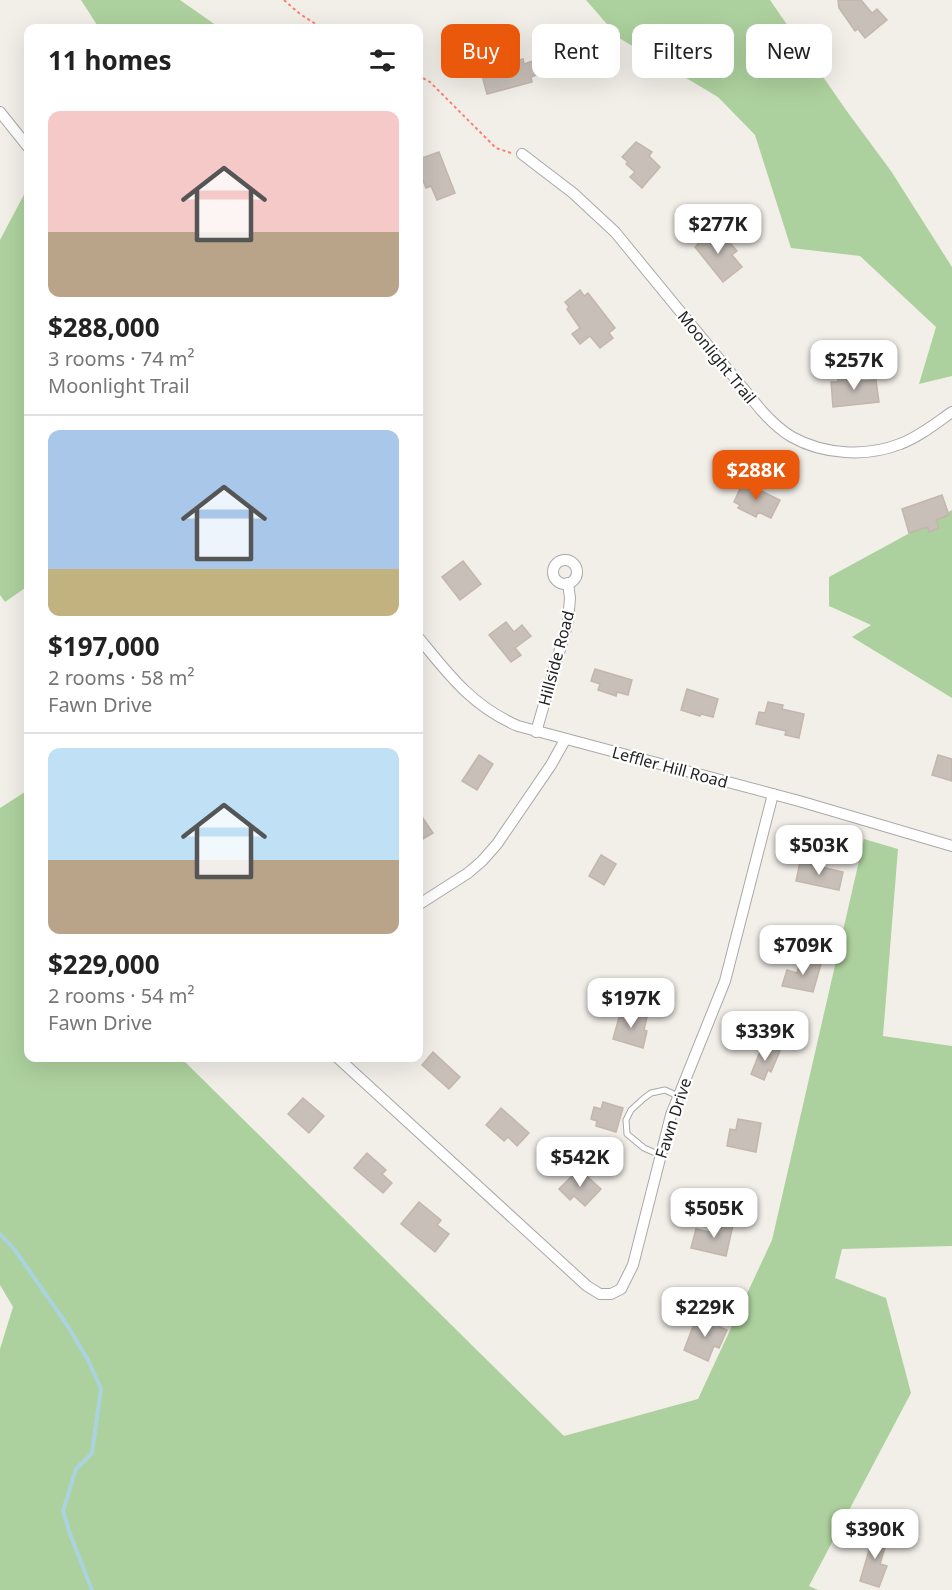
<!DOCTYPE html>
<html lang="en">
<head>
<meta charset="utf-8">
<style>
  body { margin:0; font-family:"Noto Sans",sans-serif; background:#f2f2f2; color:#222; height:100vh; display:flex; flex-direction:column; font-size:22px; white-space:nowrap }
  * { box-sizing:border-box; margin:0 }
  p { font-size:20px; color:#767676 }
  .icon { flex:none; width:33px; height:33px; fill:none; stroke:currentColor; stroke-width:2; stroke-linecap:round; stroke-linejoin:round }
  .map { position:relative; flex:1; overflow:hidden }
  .drawer { position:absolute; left:24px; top:24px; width:399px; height:1038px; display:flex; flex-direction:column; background:#fff; border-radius:12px; box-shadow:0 6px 24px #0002 }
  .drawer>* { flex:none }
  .banner { position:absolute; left:441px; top:24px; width:420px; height:54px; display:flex; gap:12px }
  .price { position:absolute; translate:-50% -51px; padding:0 14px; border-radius:12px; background:#fff; color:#222; font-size:20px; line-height:39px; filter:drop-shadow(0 2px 3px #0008) }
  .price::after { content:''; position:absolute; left:50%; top:36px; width:18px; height:14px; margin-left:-9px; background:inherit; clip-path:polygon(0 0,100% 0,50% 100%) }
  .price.selected { background:#ea580c; color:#fff }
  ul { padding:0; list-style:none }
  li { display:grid; align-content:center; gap:12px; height:318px; padding:0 24px }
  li+li { border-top:2px solid #e0e0e0 }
  li span { display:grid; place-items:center; height:186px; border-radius:12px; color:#555 }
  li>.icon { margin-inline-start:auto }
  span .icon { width:108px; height:108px; fill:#fffc; stroke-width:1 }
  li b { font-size:26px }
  h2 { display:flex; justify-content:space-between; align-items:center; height:72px; padding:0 24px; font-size:26px }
  .tag { padding:0 21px; border-radius:12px; background:#fff; box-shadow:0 6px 24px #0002; font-size:21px; line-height:54px }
  .tag.selected { background:#ea580c; color:#fff }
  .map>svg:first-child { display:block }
  .forest { fill:#add19e }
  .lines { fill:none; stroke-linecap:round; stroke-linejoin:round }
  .stream { stroke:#aad3df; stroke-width:4 }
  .building { fill:#c7bfb8; stroke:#c4b6ab; stroke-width:1.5 }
  .service-casing { stroke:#a9a9a9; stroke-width:7 }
  .minor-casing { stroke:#a9a9a9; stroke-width:12 }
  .path { stroke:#fa8072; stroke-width:2; stroke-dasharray:3 3; stroke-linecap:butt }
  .service { stroke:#fff; stroke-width:5 }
  .minor { stroke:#fff; stroke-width:10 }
  .labels { text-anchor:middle; stroke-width:4.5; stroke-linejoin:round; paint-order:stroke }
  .street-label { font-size:16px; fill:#222; stroke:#fff }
</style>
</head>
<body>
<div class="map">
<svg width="952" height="1590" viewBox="0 0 952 1590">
  <rect width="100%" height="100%" fill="#f2efe9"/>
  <g class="forest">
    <polygon points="81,0 180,0 220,28 99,28"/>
    <polygon points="586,0 770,0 846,110 891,171 952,267 952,376 919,384 936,327 860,256 791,248 755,135 718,97 619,38"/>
    <polygon points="28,187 28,586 5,602 0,595 0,240"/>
    <polygon points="952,510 952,698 852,637 871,625 829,606 829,577"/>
    <polygon points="28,790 28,1058 183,1058 182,1059 564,1436 698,1399 772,1240 864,839 898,849 883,1036 952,1046 952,1246 842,1249 835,1278 886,1298 911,1393 809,1586 818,1590 0,1590 0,1349 13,1307 0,1285 0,808"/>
  </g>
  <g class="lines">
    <polyline class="stream" points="0,1234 15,1250 67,1325 88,1360 101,1389 92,1453 76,1469 63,1511 70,1534 92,1590"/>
  </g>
  <g class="building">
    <polygon points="838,0 861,0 872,13 877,9 887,20 865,38 858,29 855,31 839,8"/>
    <polygon points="523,59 524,64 533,61 536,75 531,77 532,82 487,94 481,72 496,68 496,66"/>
    <polygon points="636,142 652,152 649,156 660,167 642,188 630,177 635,172 626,164 628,162 622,157"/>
    <polygon points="439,152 455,193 437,200 431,186 426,188 418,168 422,167 419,159"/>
    <polygon points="705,230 710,237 714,234 718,239 721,237 726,244 729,242 737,251 732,255 742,267 723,282 695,247 700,242 696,237"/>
    <polygon points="580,290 584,296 588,293 615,328 609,333 613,338 600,348 590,336 580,344 572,334 580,328 567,309 569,307 565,302"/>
    <polygon points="860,373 861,381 876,380 879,402 833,407 831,382 838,382 838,377"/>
    <polygon points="743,482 780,500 771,518 758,512 756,517 738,508 740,505 734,502"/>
    <polygon points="942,495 949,515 936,520 939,528 929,532 928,528 924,528 909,533 902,509"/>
    <polygon points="463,561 481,584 460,600 442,577"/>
    <polygon points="506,622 514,632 522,625 531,636 515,648 521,655 511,662 489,635"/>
    <polygon points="595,669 632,680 628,695 617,692 616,696 598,690 600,684 591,681"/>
    <polygon points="687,689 718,699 713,717 701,714 700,716 681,710"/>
    <polygon points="768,702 783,705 782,709 804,714 799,738 785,735 786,731 756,724 759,712 765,713"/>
    <polygon points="479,755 493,764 477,790 462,781"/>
    <polygon points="938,755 952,759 952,781 932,775"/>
    <polygon points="418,811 433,833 418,842"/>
    <polygon points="601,855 616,864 604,885 589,876"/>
    <polygon points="800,862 843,872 839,890 796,881"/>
    <polygon points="801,958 821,964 813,992 782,986 787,970 797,973"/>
    <polygon points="621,1010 647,1017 644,1030 647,1031 643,1048 613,1039"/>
    <polygon points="763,1044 780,1051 771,1072 768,1070 764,1080 751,1074"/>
    <polygon points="433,1052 460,1077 449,1089 422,1065"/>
    <polygon points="303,1098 324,1116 309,1133 288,1114"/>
    <polygon points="603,1102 623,1108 616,1132 596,1126 597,1121 591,1119 594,1107 601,1109"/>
    <polygon points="501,1108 529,1133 517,1146 508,1137 504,1141 486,1125"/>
    <polygon points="738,1119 761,1123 756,1152 727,1146 730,1129 736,1130"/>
    <polygon points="367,1153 386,1170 382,1174 392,1183 383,1193 354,1168"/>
    <polygon points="579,1169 601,1189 585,1206 574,1196 570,1200 559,1189"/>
    <polygon points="419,1202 441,1220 437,1225 449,1234 435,1252 401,1224"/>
    <polygon points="712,1220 733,1225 726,1256 691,1248 696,1229 709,1232"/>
    <polygon points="697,1316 727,1330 719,1348 714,1346 708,1361 684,1350"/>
    <polygon points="875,1530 889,1534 880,1564 887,1566 879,1587 860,1581"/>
  </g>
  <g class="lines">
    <defs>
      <polyline id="service" points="660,1155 644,1148 627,1134 626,1120 631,1110 643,1099 651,1093 665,1090 678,1096"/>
      <g id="minor">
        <polyline points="0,112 28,147"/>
        <path d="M522,154l51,39 42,39 146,178c9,10 19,20 31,27 32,18 75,20 108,7 19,-7 36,-21 52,-32"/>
        <circle cx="565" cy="572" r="12"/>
        <path d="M418,637c31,38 54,69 100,89l281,75 153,45"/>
        <polyline points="536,732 568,622 570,598 568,583"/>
        <polyline points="418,905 468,873 482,861 497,844 551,765 565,740"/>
        <polyline points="338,1058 587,1286 600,1294 611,1294 621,1289 633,1265 671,1115 725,981 773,794"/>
      </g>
    </defs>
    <use href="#service" class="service-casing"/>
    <use href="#minor" class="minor-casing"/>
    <g class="path">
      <polyline points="284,0 300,14 322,28"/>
      <polyline points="418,75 430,82 496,148 511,153"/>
    </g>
    <use href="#service" class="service"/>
    <use href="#minor" class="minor"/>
  </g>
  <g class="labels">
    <g class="street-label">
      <text transform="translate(717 357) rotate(51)" y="6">Moonlight Trail</text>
      <text transform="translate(556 658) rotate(-75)" y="6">Hillside Road</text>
      <text transform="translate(670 767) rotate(15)" y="6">Leffler Hill Road</text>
      <text transform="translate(673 1118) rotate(-72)" y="6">Fawn Drive</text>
    </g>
  </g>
</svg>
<b class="price" style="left:718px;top:255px">$277K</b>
<b class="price" style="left:854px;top:391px">$257K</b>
<b class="price selected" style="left:756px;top:501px">$288K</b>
<b class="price" style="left:819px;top:876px">$503K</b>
<b class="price" style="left:803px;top:976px">$709K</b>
<b class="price" style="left:631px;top:1029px">$197K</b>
<b class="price" style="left:765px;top:1062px">$339K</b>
<b class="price" style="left:580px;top:1188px">$542K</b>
<b class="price" style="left:714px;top:1239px">$505K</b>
<b class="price" style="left:705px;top:1338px">$229K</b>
<b class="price" style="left:875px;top:1560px">$390K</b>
<div class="banner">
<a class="tag selected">Buy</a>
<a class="tag">Rent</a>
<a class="tag">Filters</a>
<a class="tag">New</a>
</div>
<section class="drawer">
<h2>11 homes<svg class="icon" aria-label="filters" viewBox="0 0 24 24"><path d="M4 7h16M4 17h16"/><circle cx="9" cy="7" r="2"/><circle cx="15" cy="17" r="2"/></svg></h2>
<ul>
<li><span style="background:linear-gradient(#f6c9c9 65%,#b9a48a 0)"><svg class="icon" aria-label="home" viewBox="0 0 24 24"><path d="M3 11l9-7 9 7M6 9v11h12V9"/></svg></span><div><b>$288,000</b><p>3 rooms · 74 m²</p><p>Moonlight Trail</p></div></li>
<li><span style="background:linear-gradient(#a9c7e8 75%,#c2b280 0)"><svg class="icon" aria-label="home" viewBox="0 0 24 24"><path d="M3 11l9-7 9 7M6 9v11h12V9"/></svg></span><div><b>$197,000</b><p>2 rooms · 58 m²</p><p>Fawn Drive</p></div></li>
<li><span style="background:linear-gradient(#bfe0f5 60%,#b9a48a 0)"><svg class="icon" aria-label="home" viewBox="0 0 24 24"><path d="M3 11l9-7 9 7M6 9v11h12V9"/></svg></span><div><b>$229,000</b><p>2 rooms · 54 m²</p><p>Fawn Drive</p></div></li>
</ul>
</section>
</div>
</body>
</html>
